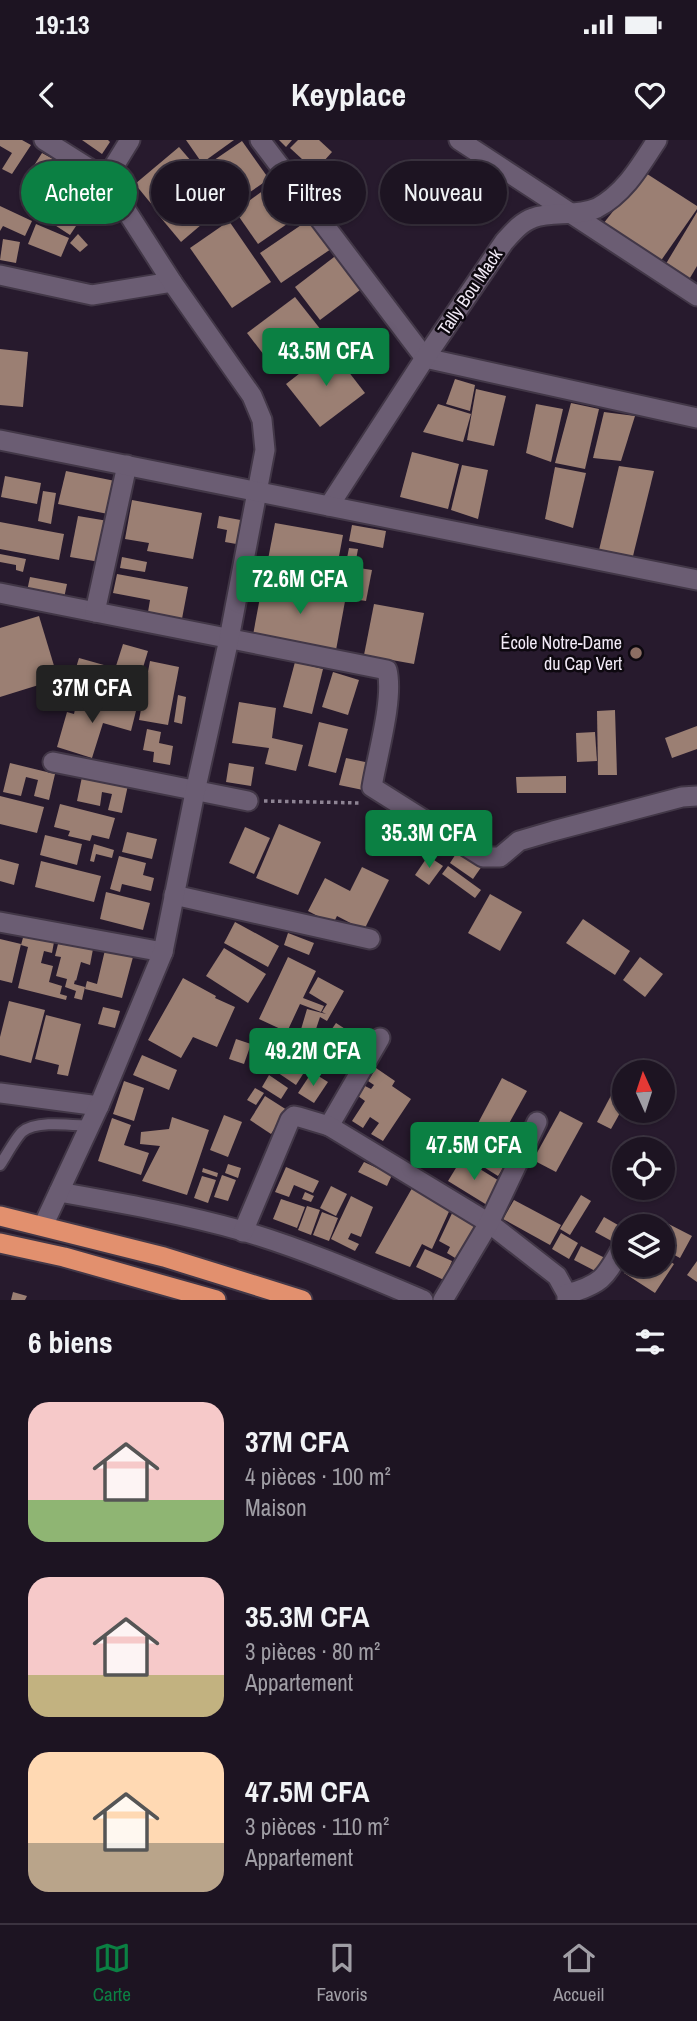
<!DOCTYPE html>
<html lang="fr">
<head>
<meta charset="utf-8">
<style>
  body { margin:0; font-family:"Archivo Narrow",sans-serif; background:#251d2a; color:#f1f3f6; height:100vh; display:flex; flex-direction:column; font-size:26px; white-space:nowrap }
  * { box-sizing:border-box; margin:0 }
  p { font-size:23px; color:#a09ea5 }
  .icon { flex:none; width:38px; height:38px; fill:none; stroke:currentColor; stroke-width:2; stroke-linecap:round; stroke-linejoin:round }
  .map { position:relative; height:1160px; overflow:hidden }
  .sheet { display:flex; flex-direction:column; background:#1d1422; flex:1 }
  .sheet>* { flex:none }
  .guide { position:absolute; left:21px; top:21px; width:656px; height:63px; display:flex; gap:14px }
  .needle { width:46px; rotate:357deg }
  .tools { position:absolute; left:612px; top:920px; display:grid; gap:14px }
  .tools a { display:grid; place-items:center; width:63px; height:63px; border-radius:50%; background:#1d1422; box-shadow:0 2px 5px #0004,0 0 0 2px #3b3340; font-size:35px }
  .price { position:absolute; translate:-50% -60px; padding:0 16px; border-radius:7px; background:#0b8043; color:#fff; font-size:23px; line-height:46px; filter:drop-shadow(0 2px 4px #0008) }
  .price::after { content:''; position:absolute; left:50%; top:42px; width:21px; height:16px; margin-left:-10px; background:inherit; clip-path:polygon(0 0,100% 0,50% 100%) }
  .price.active { background:#222; color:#fff }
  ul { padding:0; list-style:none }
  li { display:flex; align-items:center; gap:21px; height:175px; padding:0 28px }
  li span { display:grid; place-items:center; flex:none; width:196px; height:140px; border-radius:21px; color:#555 }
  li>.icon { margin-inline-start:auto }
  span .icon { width:84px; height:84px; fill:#fffc; stroke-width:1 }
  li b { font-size:30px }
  h2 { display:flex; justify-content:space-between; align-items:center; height:84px; padding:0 28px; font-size:30px }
  .chip { padding:0 24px; border-radius:32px; background:#1d1422; box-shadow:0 2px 5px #0004,0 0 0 2px #3b3340; font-size:24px; line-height:63px }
  .chip.active { background:#0b8043; color:#fff }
  .status { display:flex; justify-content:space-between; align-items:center; height:49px; padding:0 35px; background:#1d1422; direction:ltr }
  .status svg { height:19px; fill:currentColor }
  header { display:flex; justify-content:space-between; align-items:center; height:91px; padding:0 28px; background:#1d1422; font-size:32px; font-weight:700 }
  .dock { display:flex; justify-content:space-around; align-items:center; height:98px; border-top:2px solid #3b3340; background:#1d1422; font-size:19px; color:#a09ea5 }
  .dock a { display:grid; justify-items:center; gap:4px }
  .dock .active { color:#0b8043 }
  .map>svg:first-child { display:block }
  .building { fill:#9b7f73 }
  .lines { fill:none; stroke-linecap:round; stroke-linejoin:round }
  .service-casing { stroke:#423747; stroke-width:14 }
  .minor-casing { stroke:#423747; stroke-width:23 }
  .tertiary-casing { stroke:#423747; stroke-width:23 }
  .trunk-casing { stroke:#423747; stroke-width:23 }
  .path { stroke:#8e8494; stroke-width:3.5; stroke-dasharray:3.5 3.5; stroke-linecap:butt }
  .service { stroke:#6b5d73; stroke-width:10 }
  .minor { stroke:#6b5d73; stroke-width:19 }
  .tertiary { stroke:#6b5d73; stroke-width:19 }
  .trunk { stroke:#e2906e; stroke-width:19 }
  .education-dot { fill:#8d6e63; stroke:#0d080f; stroke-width:2.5 }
  .labels { text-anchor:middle; stroke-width:5; stroke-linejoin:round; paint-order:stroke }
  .street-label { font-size:18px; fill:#f2eaf7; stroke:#0d080f }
  .poi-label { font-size:18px; fill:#f2eaf7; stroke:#0d080f; text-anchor:end }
</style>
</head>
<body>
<div class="status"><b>19:13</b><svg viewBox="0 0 49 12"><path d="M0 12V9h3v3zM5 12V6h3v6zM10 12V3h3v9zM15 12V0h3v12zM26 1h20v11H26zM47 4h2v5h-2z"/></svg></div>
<header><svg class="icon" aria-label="back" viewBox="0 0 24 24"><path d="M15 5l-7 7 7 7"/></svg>Keyplace<svg class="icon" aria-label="heart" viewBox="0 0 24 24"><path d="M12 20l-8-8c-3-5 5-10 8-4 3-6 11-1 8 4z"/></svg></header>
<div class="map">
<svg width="697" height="1160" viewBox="0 0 697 1160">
  <rect width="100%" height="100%" fill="#271a2d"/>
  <g class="building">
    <polygon points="0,0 22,0 31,5 12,34 2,29 12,13 0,6"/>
    <polygon points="82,0 108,0 110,2 102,14"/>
    <polygon points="186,0 234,0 202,23"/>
    <polygon points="279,0 292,0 286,7"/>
    <polygon points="298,0 319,0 332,12 315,31 290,8"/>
    <polygon points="242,1 269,39 231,65 204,27"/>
    <polygon points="179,7 198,29 153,66 135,44"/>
    <polygon points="42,13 53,19 48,26 63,36 54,51 46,46 50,40 39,33 35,39 28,35"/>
    <polygon points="644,32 697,66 697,69 660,122 603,84"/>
    <polygon points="198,38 222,67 181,102 156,72"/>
    <polygon points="279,39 303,73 258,104 235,71"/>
    <polygon points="72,42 97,57 87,73 63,58"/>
    <polygon points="55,60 82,77 70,95 44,78"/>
    <polygon points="0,66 32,81 25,96 3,86 0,91"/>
    <polygon points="697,72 697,126 687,143 664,127"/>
    <polygon points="310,79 331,109 281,143 260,113"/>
    <polygon points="229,81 271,142 232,168 190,108"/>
    <polygon points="36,84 69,98 61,117 28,104"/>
    <polygon points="78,94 88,105 80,112 70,103"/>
    <polygon points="3,99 20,102 16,123 0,120"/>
    <polygon points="338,114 364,147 320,180 295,147"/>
    <polygon points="295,157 325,195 277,232 247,193"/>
    <polygon points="0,209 28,212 23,267 0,265"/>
    <polygon points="331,209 365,253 320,287 286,244"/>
    <polygon points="455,239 475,245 470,271 446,264"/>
    <polygon points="476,249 506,256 494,306 467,300"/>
    <polygon points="571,263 599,269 585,329 555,323"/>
    <polygon points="438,264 471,274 463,302 423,292"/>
    <polygon points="536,264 563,269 551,322 526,313"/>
    <polygon points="604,272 635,276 621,321 593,318"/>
    <polygon points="412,312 459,324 448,369 400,357"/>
    <polygon points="462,325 488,330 478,379 451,370"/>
    <polygon points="619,326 654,331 632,420 599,410"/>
    <polygon points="555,327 586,333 573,388 545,379"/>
    <polygon points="66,331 120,342 113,375 58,364"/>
    <polygon points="5,336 41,343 37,364 1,357"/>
    <polygon points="43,351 56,353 51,384 38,381"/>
    <polygon points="132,360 202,373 193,419 147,411 149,403 125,399"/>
    <polygon points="78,376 108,381 100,422 70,417"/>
    <polygon points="219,376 246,381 242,405 225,402 227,390 217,388"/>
    <polygon points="0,382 64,394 59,420 0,409"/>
    <polygon points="275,383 343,395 333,448 265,435"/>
    <polygon points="352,385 386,391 383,408 349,401"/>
    <polygon points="349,408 358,409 354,430 345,428"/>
    <polygon points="0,414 26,419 23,432 16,430 16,425 0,422"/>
    <polygon points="122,417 147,422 145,432 120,428"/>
    <polygon points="359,428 372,430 366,461 353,459"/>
    <polygon points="117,434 188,447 181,484 147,478 150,460 113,453"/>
    <polygon points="30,437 67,444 64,458 27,451"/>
    <polygon points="263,441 346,456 336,510 253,495"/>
    <polygon points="374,464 424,473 414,524 364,515"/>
    <polygon points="39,476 58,539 0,557 0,488"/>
    <polygon points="123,504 148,511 141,534 116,526"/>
    <polygon points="79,518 111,527 108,540 75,531"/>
    <polygon points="150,521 179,527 168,585 139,580"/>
    <polygon points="295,522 323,529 312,574 283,567"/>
    <polygon points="333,532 359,540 348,575 322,567"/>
    <polygon points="117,534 142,540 138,558 113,553"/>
    <polygon points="178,555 186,557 182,584 174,582"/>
    <polygon points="78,556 136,571 131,591 103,583 92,618 57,607 67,572 74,574"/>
    <polygon points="239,562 276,568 272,598 303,605 296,631 265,624 269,608 232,603"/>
    <polygon points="615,570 617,635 598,635 597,571"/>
    <polygon points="319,582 348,589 336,633 308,626"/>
    <polygon points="697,586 697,609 672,618 665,598"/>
    <polygon points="147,589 161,592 159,603 173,606 170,625 153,622 154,612 143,610"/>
    <polygon points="595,592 597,621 577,622 576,593"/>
    <polygon points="346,618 370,623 363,650 339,645"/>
    <polygon points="10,623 55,634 49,660 34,656 38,640 26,637 21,656 3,652"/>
    <polygon points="229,623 254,627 251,646 226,642"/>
    <polygon points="83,632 128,645 122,673 108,670 112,654 102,652 100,666 77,661"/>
    <polygon points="566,636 566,653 517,653 516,637"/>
    <polygon points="0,656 44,667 37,693 0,684"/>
    <polygon points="60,664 115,678 109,699 92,695 90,701 68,696 70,691 54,687"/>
    <polygon points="279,684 321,702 298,755 256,738"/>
    <polygon points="245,687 270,698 254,734 229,723"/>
    <polygon points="127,692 157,699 152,719 122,712"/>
    <polygon points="45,695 82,704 77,725 40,715"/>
    <polygon points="94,704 114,710 112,718 96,714 94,722 90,721"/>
    <polygon points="459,709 482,726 473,739 450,723"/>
    <polygon points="119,716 146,723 143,735 154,738 151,751 122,744 120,752 110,749"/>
    <polygon points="428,716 443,726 429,745 415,735"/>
    <polygon points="0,719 19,724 14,745 0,741"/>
    <polygon points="41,721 101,736 94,762 35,747"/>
    <polygon points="448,726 481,750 475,758 442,734"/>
    <polygon points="362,727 389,740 364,790 337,776 333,784 308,771 325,738 350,751"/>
    <polygon points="106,752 150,763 143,790 100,779"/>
    <polygon points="490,754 522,772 500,811 468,793"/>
    <polygon points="583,779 630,811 615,835 566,803"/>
    <polygon points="235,782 279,806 268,827 224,803"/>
    <polygon points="288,793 314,803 309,815 284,805"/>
    <polygon points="24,794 54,802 52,813 44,811 41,823 53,826 49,842 62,846 60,854 67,856 66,860 18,848 28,807 21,805"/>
    <polygon points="0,799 21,804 12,843 0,840"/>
    <polygon points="59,800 93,809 90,825 81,822 76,841 75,840 74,844 85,847 82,860 74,858 76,851 65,847 67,839 56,836 61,817 55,816"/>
    <polygon points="224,808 266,834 248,863 206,836"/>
    <polygon points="105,810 133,817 122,858 85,849 87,841 97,844"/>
    <polygon points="288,817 316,831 303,858 324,866 321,872 300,864 287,892 259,879"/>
    <polygon points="640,817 663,834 645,857 623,840"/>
    <polygon points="318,837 344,851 327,881 320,877 310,907 297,903 307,869 326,874 322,872 327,864 309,853"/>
    <polygon points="183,838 216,856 215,858 235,867 217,907 193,897 181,918 148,900"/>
    <polygon points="9,861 45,870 31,923 0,915 0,897"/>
    <polygon points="103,867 120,871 115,888 98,884"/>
    <polygon points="46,875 81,884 68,936 57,934 59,925 35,919"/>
    <polygon points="336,883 373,907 355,934 318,909"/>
    <polygon points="236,899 251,904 244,924 229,919"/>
    <polygon points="282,900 312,920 296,945 265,924"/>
    <polygon points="320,914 336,924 332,931 315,920"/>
    <polygon points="142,915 177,930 169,950 133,935"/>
    <polygon points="376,928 395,941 392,946 411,959 383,1001 371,994 379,983 370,977 363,988 352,981 365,961 358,956 365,946 371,949 374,945 368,941"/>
    <polygon points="312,932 328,942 314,963 298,953"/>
    <polygon points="269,935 288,948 281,959 262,947"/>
    <polygon points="502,938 527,951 501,998 477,985"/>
    <polygon points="124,941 144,948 134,981 113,974"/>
    <polygon points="255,948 264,953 256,965 247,960"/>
    <polygon points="615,948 625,953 625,964 611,989 597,982"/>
    <polygon points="265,956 287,970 271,994 250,980"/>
    <polygon points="560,971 583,983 556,1032 533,1020"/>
    <polygon points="224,975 242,982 228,1017 210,1010"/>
    <polygon points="172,977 209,990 187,1055 142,1041 160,1006 140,1004 141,992 169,989"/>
    <polygon points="112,978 131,985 124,1005 149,1013 141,1035 98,1021"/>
    <polygon points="475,994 511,1016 498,1036 463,1014"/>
    <polygon points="462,1018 501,1042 487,1065 448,1041"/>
    <polygon points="364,1022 392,1035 387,1046 358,1032"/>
    <polygon points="228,1024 241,1028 238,1038 225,1033"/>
    <polygon points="286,1027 319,1041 313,1053 294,1045 289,1057 275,1052"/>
    <polygon points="203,1028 218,1033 217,1037 202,1032"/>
    <polygon points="222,1035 236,1040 228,1061 214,1057"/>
    <polygon points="202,1036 216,1040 208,1063 194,1058"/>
    <polygon points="415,1043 452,1065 432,1109 422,1104 410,1127 375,1113"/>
    <polygon points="331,1046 347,1054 336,1076 320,1068"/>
    <polygon points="305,1052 314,1056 311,1062 302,1059"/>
    <polygon points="581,1055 591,1061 570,1095 560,1089"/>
    <polygon points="351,1056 373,1067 361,1097 351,1093 348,1099 359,1104 355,1111 331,1099"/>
    <polygon points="281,1059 305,1067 297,1088 273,1079"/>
    <polygon points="514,1060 561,1085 550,1105 503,1079"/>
    <polygon points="307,1066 320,1070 311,1095 298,1090"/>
    <polygon points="454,1069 483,1085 460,1121 447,1113 450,1107 439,1101"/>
    <polygon points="322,1072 338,1078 329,1101 313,1095"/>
    <polygon points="604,1077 625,1089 625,1094 619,1105 595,1092"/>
    <polygon points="655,1077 692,1096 680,1118 663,1109 663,1087 650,1087"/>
    <polygon points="561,1093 578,1103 569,1119 552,1109"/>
    <polygon points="581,1106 609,1120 601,1134 574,1120"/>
    <polygon points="425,1109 452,1121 444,1140 416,1127"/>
    <polygon points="663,1117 674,1124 655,1153 624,1133 629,1125 663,1125"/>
    <polygon points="697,1121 697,1142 687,1135"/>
    <polygon points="13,1152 27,1156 25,1160 11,1160"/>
  </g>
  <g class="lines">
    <defs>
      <path id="service" d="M0,1025c6,-9 15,-26 22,-33 14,-12 49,-7 67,-6"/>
      <g id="minor">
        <polyline points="260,0 425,218 697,278"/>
        <polyline points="459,0 697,156"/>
        <polyline points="106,39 130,0"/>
        <polyline points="0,135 92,155 172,142"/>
        <path d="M329,366l96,-148 79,-116c8,-9 17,-20 29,-24 18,-7 44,-1 64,-10 28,-15 43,-42 60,-68"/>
        <path d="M0,453l387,77c7,29 -10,86 -15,117l111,70h17l19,-16 34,-10 129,-34 15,-1"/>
        <polyline points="95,472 127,325"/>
        <polyline points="53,622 248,661"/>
        <polyline points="174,755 370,799"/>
        <polyline points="0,782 163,812"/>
        <polyline points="0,953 99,966"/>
        <polyline points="329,986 380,898"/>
        <path d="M59,1052c62,11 124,22 184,39 61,18 121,44 180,69"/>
        <polyline points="43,1086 99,966 163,812 195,652 229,499 265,310 262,280 252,256 172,142 106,39 44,0"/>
        <polyline points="634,1087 634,1086"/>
        <polyline points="243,1092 290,980 294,976 299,977 329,986 489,1083 557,1136 567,1154 567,1160"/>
        <path d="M567,1154c39,-11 39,-19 58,-52"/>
        <polyline points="443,1160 489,1083 537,982"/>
      </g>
      <polyline id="tertiary" points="0,300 697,440"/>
      <g id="trunk">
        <polyline points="0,1076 164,1117 302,1160"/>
        <polyline points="0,1103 64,1117 216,1160"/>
      </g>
    </defs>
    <use href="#service" class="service-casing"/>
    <use href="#minor" class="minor-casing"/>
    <use href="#tertiary" class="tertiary-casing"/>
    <use href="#trunk" class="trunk-casing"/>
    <polyline class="path" points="264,661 361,663"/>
    <use href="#service" class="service"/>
    <use href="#minor" class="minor"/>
    <use href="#tertiary" class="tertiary"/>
    <use href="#trunk" class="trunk"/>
  </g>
  <circle class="education-dot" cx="636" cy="513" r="7"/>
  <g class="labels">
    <g class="street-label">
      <text transform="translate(470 152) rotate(-56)" y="6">Tally Bou Mack</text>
    </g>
    <g class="poi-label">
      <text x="622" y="509">École Notre-Dame<tspan x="622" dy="21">du Cap Vert</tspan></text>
    </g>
  </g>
</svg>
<div class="tools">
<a><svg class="needle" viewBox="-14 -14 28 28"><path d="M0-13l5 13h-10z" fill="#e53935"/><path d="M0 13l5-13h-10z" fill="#a09ea5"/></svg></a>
<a><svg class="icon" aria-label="locate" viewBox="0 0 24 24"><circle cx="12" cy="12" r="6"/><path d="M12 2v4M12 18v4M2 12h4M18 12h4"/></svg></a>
<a><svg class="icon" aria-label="layers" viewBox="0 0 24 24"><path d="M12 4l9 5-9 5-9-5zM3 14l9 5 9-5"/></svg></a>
</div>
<b class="price" style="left:326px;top:248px">43.5M CFA</b>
<b class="price" style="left:300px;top:476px">72.6M CFA</b>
<b class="price active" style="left:92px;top:585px">37M CFA</b>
<b class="price" style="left:429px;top:730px">35.3M CFA</b>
<b class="price" style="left:313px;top:948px">49.2M CFA</b>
<b class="price" style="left:474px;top:1042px">47.5M CFA</b>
<div class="guide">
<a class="chip active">Acheter</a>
<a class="chip">Louer</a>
<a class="chip">Filtres</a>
<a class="chip">Nouveau</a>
</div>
</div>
<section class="sheet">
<h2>6 biens<svg class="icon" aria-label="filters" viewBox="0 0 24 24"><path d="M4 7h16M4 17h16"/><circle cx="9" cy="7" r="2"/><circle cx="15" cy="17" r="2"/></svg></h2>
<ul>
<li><span style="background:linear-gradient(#f6c9c9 70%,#8fb573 0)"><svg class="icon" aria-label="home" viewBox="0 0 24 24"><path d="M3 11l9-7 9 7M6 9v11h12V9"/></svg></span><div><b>37M CFA</b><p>4 pièces · 100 m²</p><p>Maison</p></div></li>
<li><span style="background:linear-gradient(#f6c9c9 70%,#c2b280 0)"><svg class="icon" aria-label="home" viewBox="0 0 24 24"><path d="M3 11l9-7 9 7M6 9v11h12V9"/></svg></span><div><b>35.3M CFA</b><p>3 pièces · 80 m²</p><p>Appartement</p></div></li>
<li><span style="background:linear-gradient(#ffd9b3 65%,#b9a48a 0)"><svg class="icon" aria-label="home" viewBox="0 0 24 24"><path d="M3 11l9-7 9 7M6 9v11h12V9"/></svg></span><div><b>47.5M CFA</b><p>3 pièces · 110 m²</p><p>Appartement</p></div></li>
</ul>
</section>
<nav class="dock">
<a class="active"><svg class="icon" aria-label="map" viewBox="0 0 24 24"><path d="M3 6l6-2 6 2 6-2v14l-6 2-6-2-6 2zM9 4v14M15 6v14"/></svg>Carte</a>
<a><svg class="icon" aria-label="saved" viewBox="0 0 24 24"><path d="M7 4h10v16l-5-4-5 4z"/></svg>Favoris</a>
<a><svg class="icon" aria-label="home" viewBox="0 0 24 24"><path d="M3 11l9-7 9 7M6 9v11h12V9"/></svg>Accueil</a>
</nav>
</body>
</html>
